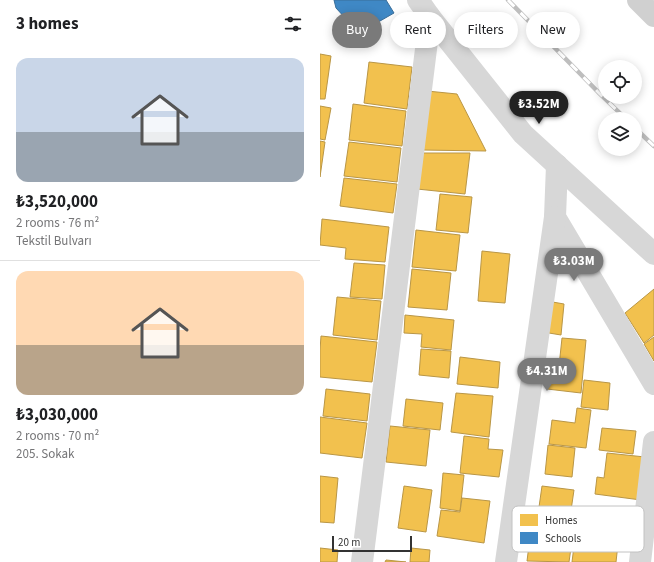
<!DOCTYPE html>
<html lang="en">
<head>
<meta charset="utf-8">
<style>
  body { margin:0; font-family:"Source Sans 3",sans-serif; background:#f6f6f6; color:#202124; height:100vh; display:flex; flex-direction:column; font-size:15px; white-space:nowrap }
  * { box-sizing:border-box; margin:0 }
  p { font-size:13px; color:#757577 }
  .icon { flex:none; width:22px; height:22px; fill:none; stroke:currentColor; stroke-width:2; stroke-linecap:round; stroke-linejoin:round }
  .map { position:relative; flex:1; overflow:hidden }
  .details { display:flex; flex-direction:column; background:#fff; width:320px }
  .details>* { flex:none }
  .top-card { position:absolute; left:12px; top:12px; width:262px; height:36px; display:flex; gap:8px }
  .tools { position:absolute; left:278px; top:60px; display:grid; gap:8px }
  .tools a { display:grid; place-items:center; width:44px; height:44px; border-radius:50%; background:#fff; box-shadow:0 2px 10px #0003; font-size:20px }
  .scale { position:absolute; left:12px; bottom:10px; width:80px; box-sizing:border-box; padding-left:4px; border:2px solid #333; border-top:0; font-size:11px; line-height:14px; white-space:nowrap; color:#333; -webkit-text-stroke:3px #fff; paint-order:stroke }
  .price { position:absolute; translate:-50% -34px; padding:0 9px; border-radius:14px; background:#7a7a7a; color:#fff; font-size:13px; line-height:26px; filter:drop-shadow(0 1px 2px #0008) }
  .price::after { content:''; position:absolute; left:50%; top:24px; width:12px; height:9px; margin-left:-6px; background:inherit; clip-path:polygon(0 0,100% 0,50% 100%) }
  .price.active { background:#222; color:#fff }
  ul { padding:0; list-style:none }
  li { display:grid; align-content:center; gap:8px; height:212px; padding:0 16px }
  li+li { border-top:1px solid #e0e0e0 }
  li span { display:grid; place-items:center; height:124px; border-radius:12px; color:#555 }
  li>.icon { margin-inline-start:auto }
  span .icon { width:72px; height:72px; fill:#fffc; stroke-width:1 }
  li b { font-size:17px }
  h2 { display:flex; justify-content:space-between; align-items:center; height:48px; padding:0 16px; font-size:17px }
  .tag { padding:0 14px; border-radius:18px; background:#fff; box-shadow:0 2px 10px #0003; font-size:14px; line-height:36px }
  .tag.active { background:#7a7a7a; color:#fff }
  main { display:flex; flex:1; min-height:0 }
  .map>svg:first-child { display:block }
  .homes { fill:#f2c14e; stroke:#b99646 }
  .schools { fill:#3f88c5; stroke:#3b6e99 }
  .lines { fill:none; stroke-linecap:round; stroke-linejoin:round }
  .minor { stroke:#d7d7d7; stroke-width:22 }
  .tertiary { stroke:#d7d7d7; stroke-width:22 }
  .secondary { stroke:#d0d0d0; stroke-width:22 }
  .rail-casing { stroke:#bebebe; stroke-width:4.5 }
  .rail { stroke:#fff; stroke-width:3; stroke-dasharray:9; stroke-linecap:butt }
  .key { fill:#fff; stroke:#c2c2c2; stroke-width:1 }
  .key-label { font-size:11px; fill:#333 }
</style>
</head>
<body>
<main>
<section class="details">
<h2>3 homes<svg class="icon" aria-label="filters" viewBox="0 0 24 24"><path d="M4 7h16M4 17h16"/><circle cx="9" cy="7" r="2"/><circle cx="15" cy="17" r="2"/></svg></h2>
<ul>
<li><span style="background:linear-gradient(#c9d6e8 60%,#9aa5b1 0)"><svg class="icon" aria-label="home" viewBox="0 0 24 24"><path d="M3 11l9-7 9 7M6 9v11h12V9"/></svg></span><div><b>₺3,520,000</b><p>2 rooms · 76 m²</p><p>Tekstil Bulvarı</p></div></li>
<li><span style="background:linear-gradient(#ffd9b3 60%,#b9a48a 0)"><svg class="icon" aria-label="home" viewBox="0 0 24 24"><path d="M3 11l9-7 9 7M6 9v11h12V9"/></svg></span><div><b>₺3,030,000</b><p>2 rooms · 70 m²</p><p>205. Sokak</p></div></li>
</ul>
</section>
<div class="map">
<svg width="334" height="562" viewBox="0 0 334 562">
  <rect width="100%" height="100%" fill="#fff"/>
  <g class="homes">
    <polygon points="0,54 11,56 5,99 0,99"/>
    <polygon points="49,62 92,67 87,109 44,103"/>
    <polygon points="107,91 137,94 166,151 102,150"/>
    <polygon points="33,104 86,111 82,146 29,140"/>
    <polygon points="0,106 11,108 5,140 0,139"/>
    <polygon points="0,141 5,142 0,177"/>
    <polygon points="29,142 81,148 77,182 24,176"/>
    <polygon points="102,153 150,153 145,194 97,189"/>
    <polygon points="24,178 77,184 73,213 20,206"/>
    <polygon points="120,194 152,197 148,233 116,230"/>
    <polygon points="2,219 69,227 65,262 25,259 26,248 0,245"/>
    <polygon points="96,230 140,235 136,271 92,267"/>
    <polygon points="162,251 190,254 185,303 158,301"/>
    <polygon points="34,263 65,265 62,299 30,297"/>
    <polygon points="92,269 131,273 127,310 88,307"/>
    <polygon points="334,289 334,335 324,343 305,313"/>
    <polygon points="17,297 61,301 57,340 13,335"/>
    <polygon points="227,301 244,304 241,335 223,332"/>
    <polygon points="85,315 134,320 131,350 101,347 102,334 84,333"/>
    <polygon points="1,336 57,342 52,382 0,377 0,350"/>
    <polygon points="334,337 334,361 324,344"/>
    <polygon points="242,338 266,340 261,393 227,389 229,365 239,366"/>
    <polygon points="101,349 131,351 129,378 99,375"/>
    <polygon points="140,357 180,362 178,388 137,384"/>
    <polygon points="264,380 290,383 288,410 261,407"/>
    <polygon points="6,389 50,394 47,421 3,416"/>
    <polygon points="136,393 173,396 169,437 131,432"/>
    <polygon points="86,399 123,403 120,430 83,426"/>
    <polygon points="257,408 271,410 266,448 229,444 232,420 255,423"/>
    <polygon points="0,417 47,423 42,458 0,453"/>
    <polygon points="70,426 110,430 106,466 66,462"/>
    <polygon points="282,428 316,431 313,454 279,450"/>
    <polygon points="144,436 169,439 168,449 183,450 179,477 140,473"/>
    <polygon points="228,445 255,448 252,477 225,474"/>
    <polygon points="287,453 325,457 321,500 275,494 277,477 284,478"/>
    <polygon points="123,473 144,475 140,511 120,508"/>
    <polygon points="0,476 18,478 14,523 0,522"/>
    <polygon points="84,486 112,490 106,532 78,528"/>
    <polygon points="222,486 254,490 249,524 217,521"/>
    <polygon points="142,498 170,501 164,543 117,536 121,510 140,512"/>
    <polygon points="212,522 254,527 249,562 207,561"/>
    <polygon points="256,530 299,535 296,562 252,562"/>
    <polygon points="0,548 18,550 17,562 0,562"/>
    <polygon points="91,548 110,550 109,562 90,562"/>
    <polygon points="66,560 86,562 65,562"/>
  </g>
  <polygon class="schools" points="14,0 66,0 74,13 39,33 16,8"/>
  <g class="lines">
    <g class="minor">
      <polyline points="237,165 235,217 334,384"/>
      <polyline points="42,562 110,17"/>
      <polyline points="186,562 235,217"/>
      <polyline points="320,562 334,442"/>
    </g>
    <polyline class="tertiary" points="98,0 110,17 203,134 334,254"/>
    <polyline class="secondary" points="318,0 334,16"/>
    <defs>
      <g id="rail">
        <polyline points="188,0 280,94 306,119"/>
        <polyline points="315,128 334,146"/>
      </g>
    </defs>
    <use href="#rail" class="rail-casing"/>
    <use href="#rail" class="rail"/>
  </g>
  <rect x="192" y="506" width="132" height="46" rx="6" class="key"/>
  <rect x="200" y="514" width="18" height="12" fill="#f2c14e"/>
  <rect x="200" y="532" width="18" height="12" fill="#3f88c5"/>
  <g class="key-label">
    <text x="225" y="524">Homes</text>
    <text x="225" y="542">Schools</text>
  </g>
</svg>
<div class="tools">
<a><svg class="icon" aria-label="locate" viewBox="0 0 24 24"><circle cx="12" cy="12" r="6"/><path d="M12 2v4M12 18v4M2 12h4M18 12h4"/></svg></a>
<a><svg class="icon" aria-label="layers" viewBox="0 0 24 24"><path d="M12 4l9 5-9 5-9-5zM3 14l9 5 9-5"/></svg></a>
</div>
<div class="scale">20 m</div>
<b class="price active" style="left:219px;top:125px">₺3.52M</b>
<b class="price" style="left:254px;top:282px">₺3.03M</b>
<b class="price" style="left:227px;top:392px">₺4.31M</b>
<div class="top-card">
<a class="tag active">Buy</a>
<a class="tag">Rent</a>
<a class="tag">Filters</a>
<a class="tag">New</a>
</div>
</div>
</main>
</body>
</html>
